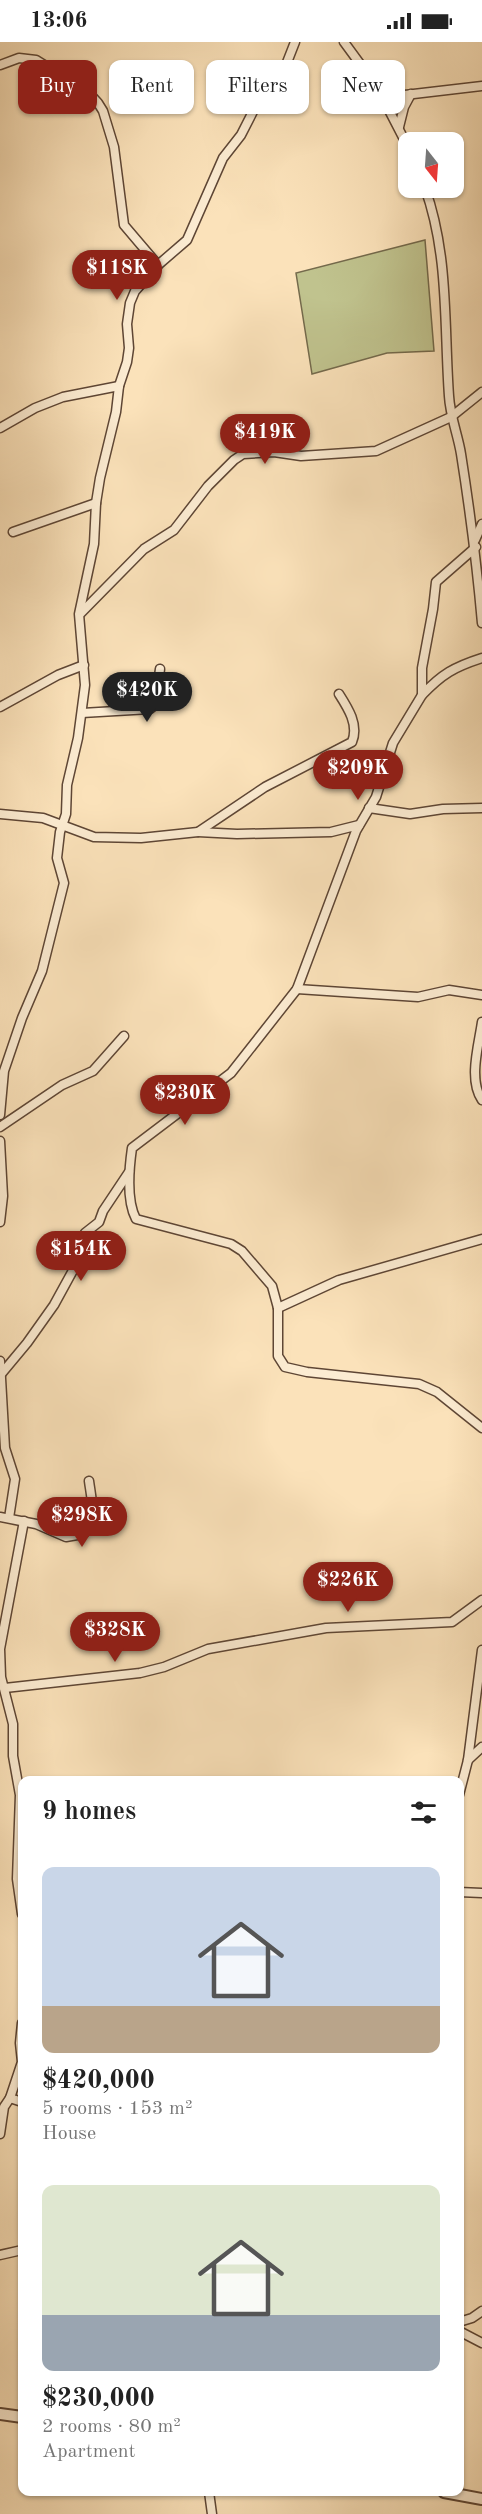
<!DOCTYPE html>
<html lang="en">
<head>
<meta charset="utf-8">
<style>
  body { margin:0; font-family:"Old Standard TT",serif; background:#f2f2f2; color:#222; height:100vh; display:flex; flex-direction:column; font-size:22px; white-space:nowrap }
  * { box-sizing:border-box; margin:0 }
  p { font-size:20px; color:#767676 }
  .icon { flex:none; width:33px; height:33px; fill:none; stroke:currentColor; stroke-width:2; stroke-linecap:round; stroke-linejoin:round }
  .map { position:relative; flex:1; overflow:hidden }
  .drawer { position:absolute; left:18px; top:1734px; width:446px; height:720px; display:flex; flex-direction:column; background:#fff; border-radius:12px; box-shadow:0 2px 4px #0004 }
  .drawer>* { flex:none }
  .hud { position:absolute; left:18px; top:18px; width:447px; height:54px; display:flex; gap:12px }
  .needle { width:39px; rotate:163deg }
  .controls { position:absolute; left:398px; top:90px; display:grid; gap:12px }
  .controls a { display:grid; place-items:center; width:66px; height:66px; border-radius:12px; background:#fff; box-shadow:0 2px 4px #0004; font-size:30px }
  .price { position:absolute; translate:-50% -51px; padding:0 14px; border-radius:21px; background:#8f2418; color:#fff; font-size:20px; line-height:39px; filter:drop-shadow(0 2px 3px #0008) }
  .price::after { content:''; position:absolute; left:50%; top:36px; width:18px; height:14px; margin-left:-9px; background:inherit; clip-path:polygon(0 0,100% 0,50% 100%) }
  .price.current { background:#222; color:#fff }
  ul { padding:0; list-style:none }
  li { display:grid; align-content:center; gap:12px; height:318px; padding:0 24px }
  li span { display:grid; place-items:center; height:186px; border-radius:12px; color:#555 }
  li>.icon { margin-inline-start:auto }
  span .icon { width:108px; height:108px; fill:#fffc; stroke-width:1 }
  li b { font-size:26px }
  h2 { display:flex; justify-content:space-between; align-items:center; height:72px; padding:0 24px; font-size:26px }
  .pill { padding:0 21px; border-radius:12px; background:#fff; box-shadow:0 2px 4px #0004; font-size:21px; line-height:54px }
  .pill.current { background:#8f2418; color:#fff }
  .status { display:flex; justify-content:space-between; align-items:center; height:42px; padding:0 30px; background:#fff; direction:ltr }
  .status svg { height:16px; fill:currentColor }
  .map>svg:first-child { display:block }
  .grass { fill:#c0c38e; stroke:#746a4c; stroke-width:1.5 }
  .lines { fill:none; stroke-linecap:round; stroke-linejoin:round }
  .minor-casing { stroke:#5e4635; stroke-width:11 }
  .tertiary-casing { stroke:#5e4635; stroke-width:14 }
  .minor { stroke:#fcecd2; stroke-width:8 }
  .tertiary { stroke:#fcecd2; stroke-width:10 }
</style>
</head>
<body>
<div class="status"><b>13:06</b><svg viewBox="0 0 49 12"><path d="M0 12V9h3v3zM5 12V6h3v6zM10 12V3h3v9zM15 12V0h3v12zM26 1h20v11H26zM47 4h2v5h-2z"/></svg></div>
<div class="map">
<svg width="482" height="2472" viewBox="0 0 482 2472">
  <rect width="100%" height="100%" fill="#fbe2ba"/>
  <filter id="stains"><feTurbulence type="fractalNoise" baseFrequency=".00333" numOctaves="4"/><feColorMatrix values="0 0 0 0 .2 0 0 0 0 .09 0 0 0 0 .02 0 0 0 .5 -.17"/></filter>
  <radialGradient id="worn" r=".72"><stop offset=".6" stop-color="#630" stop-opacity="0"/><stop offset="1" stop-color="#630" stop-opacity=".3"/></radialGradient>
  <polygon class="grass" points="425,198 434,309 387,311 312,332 296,231"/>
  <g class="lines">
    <defs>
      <g id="minor">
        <polyline points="344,0 377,45 408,105"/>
        <polyline points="0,23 19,16 36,18 88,50 98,61 103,69 114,105 124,183 158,223"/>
        <polyline points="377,45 405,53 482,44"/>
        <polyline points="399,85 404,65 411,52"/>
        <path d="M425,146c24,67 19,138 24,208 1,20 9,39 12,58 9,57 16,112 21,169"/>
        <polyline points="0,386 35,366 63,355 119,344"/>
        <polyline points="13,490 96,461"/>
        <polyline points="475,498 482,482"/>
        <path d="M476,505l-40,35 -3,27 -11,59v27l-29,48 -17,54 -20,34 -59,158 -66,84 -99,75c-3,21 -6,52 4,71l95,25 11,7 30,35 6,22v48l7,11 22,5 112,12 18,8 45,36"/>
        <polyline points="80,572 144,507 174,488 208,444 234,418 243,412 274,410 301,414 376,409 451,375 482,350"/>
        <path d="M422,653c20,-21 32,-28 60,-37"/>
        <polyline points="0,665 58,633 84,623"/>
        <polyline points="82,671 150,667 155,663 160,627"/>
        <polyline points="369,766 410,772 443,767 482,766"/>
        <path d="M0,772l43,4 51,19 47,1 57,-6 67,-45 87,-45c7,-17 -4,-34 -13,-48"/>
        <polyline points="198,790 237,792 331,790 359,783"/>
        <polyline points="297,947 418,955 449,948 482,953"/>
        <path d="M482,980c-3,22 -14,58 0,78"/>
        <polyline points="0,1073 4,1029 22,976 42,929 64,841 57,816 60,790 66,772 67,743 78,696 85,643 79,572 94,502 96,461 100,436 116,370 119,344 127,320 129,306 127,282 130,261 135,249 158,223 187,198 223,116 241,93 267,42 286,23 295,0"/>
        <polyline points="0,1085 62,1043 93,1029 124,994"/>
        <polyline points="0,1099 3,1154 0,1180"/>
        <polyline points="278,1266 339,1238 482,1197"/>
        <polyline points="0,1319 5,1406 15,1437 9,1476"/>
        <polyline points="2,1331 27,1301 54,1263 77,1221 85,1191 99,1180 103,1169 129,1130"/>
        <path d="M0,1475l36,7 30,13 17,-3c15,-11 8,-37 6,-53"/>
        <polyline points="5,1646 140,1631 164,1625 208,1607 326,1586 452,1580 482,1558"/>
        <polyline points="468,1718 482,1705"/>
        <polyline points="459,1753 468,1718 482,1608"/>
        <polyline points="459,1850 482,1851"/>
        <polyline points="22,1872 17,1837 20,1753 13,1714 13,1682 1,1635 0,1607 24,1479"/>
        <polyline points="22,1981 20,2001 22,2020 10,2056 22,2060"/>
        <polyline points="0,2092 4,2065 10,2056"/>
        <polyline points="0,2213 22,2208"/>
        <polyline points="459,2280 472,2276 482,2269"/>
        <polyline points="459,2289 482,2301"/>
        <polyline points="209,2450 212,2472"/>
      </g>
      <g id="tertiary">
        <polyline points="0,2372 22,2375"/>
        <polyline points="444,2450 482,2457"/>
      </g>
    </defs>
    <use href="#minor" class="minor-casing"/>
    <use href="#tertiary" class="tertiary-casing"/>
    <use href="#minor" class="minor"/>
    <use href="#tertiary" class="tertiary"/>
  </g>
  <rect width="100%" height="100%" filter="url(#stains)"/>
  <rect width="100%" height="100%" fill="url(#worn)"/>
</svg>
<div class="controls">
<a><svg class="needle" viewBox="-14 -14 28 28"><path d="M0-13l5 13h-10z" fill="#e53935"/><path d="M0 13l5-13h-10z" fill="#767676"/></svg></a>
</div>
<b class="price" style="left:117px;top:259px">$118K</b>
<b class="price" style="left:265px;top:423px">$419K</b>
<b class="price current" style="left:147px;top:681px">$420K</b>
<b class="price" style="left:358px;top:759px">$209K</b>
<b class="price" style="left:185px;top:1084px">$230K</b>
<b class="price" style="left:81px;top:1240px">$154K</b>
<b class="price" style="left:82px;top:1506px">$298K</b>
<b class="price" style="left:348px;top:1571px">$226K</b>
<b class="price" style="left:115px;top:1621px">$328K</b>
<div class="hud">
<a class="pill current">Buy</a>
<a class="pill">Rent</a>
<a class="pill">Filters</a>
<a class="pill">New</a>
</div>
<section class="drawer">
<h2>9 homes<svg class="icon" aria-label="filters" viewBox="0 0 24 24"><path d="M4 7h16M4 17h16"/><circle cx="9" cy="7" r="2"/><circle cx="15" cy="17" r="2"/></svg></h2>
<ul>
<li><span style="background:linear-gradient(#c9d6e8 75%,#b9a48a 0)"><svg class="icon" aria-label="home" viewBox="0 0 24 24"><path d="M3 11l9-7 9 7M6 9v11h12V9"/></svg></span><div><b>$420,000</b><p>5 rooms · 153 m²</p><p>House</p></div></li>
<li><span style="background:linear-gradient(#dfe7d0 70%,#9aa5b1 0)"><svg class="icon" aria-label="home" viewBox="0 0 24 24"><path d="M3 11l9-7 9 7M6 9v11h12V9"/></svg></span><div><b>$230,000</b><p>2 rooms · 80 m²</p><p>Apartment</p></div></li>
</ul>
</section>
</div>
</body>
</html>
